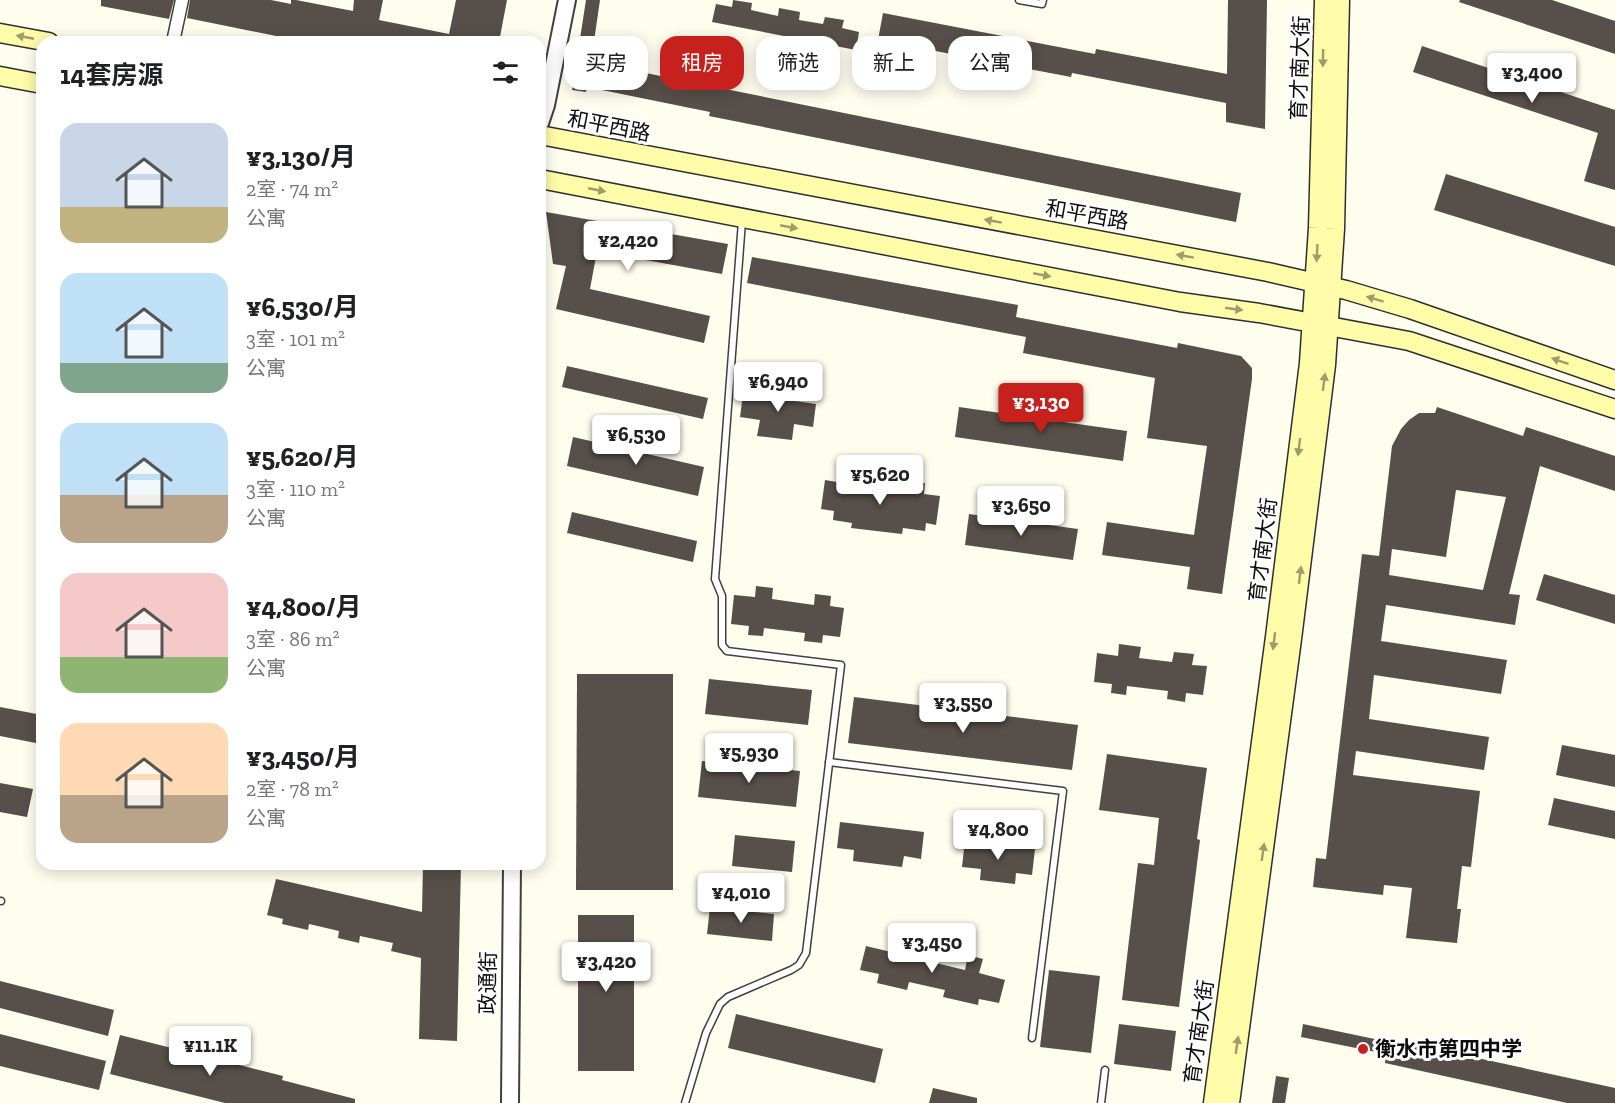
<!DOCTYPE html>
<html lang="zh">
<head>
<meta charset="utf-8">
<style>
  body { margin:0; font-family:"Zilla Slab","Noto Sans SC",serif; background:#f2f2f2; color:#202124; height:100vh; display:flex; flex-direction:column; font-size:22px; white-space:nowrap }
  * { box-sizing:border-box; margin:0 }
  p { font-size:20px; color:#757577 }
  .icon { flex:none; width:33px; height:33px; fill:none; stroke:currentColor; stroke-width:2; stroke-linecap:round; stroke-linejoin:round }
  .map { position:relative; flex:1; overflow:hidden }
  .drawer { position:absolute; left:36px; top:36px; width:510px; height:834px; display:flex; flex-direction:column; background:#fff; border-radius:18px; box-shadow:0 3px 15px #0003 }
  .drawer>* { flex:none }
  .banner { position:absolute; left:564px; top:36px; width:570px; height:54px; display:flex; gap:12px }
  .price { position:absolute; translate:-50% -51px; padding:0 14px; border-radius:6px; background:#fff; color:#222; font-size:20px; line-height:39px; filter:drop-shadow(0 2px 3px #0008) }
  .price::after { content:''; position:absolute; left:50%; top:36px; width:18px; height:14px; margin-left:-9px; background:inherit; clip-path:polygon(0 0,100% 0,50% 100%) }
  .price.current { background:#c6211d; color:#fff }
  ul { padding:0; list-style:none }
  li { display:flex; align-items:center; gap:18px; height:150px; padding:0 24px }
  li span { display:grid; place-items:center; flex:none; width:168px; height:120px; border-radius:18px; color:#555 }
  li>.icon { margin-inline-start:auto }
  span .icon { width:72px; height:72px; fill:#fffc; stroke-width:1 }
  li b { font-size:26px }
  h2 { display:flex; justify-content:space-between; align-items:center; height:72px; padding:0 24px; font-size:26px }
  .tag { padding:0 21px; border-radius:18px; background:#fff; box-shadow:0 3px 15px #0003; font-size:21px; line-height:54px }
  .tag.current { background:#c6211d; color:#fff }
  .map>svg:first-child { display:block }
  .building { fill:#574f49; fill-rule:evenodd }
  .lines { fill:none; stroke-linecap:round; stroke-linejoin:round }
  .service-casing { stroke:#404040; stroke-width:9 }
  .minor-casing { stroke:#404040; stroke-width:15 }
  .tertiary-casing { stroke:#404040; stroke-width:20 }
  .secondary-casing { stroke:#2f2f2f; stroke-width:21 }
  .service { stroke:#fff; stroke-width:6 }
  .minor { stroke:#fff; stroke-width:12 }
  .tertiary { stroke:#fff; stroke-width:16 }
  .secondary { stroke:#fffca9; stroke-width:18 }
  .oneway { fill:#9e9c6b }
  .poi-dot { fill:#c6211d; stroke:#fff; stroke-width:2 }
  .labels { text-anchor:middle; stroke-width:6; stroke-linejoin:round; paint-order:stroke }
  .street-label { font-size:21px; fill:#0d0d0d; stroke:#fff }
  .poi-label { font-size:21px; font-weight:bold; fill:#0d0d0d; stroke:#fff; text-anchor:start }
</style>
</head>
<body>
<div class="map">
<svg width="1615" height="1103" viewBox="0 0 1615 1103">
  <rect width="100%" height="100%" fill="#fffdee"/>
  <g class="building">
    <polygon points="101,0 174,0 169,19 101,6"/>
    <polygon points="190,0 271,0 291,4 291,0 296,0 353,11 354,0 383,0 379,20 449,34 456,0 507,0 499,42 306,42 187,18"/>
    <polygon points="586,0 600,0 591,62 1241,193 1236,222 709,116 710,112 587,87 586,92 572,90"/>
    <polygon points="733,0 752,3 751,10 778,16 779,8 800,12 799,20 823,24 825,17 844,20 842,28 859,32 856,50 712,22 716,4 732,7"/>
    <polygon points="1228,0 1267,0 1265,129 1226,122 1226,103 1072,73 1071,77 878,40 883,13 1095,54 1096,49 1227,74"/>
    <polygon points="1460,0 1552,0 1615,21 1615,54 1459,2"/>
    <polygon points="1422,46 1615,110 1615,190 1584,181 1598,133 1413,72"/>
    <polygon points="1446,174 1615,227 1615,266 1434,210"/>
    <polygon points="546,212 728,244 722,274 597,251 590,289 710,316 704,343 556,309 566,266 553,264"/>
    <polygon points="752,257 1018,305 1016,317 1177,348 1178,343 1241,356 1252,368 1252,379 1222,594 1187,589 1190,567 1102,555 1107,522 1194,535 1207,446 1147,438 1155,378 1023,353 1026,337 747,283"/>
    <polygon points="567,366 708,398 703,419 562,387"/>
    <polygon points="771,383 789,386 787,400 816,404 813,427 794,424 792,440 757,436 760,420 740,417 743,394 769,398"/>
    <polygon points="959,407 1127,431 1123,461 955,437"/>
    <path d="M1437,407l86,29 3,-9 89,29v35l-75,-25 -31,128 11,1 -5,30 -129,-20 -5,36 126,19 -6,34 -127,-19 -5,44 120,18 -5,33 -128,-19 -3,24 127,16 -9,76 -9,-1 -5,43h4l-4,34 -51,-5 6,-50 -28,-3 -1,10 -70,-8 3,-29 10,1 36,-305 17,2 13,-110 9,-17 8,-9 10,-7h16zM1456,490l50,7 -23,93 -94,-15 3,-26 54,8z"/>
    <polygon points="573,437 704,467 698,496 567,466"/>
    <polygon points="850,474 868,477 867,486 905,492 907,481 925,483 924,494 940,496 936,525 926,523 925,531 903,528 902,534 851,528 852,523 833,520 834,511 821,509 825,480 849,484"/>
    <polygon points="572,512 697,541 693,562 567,533"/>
    <polygon points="969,514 1078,529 1073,560 965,545"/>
    <polygon points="1544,574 1615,595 1615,624 1536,600"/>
    <polygon points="756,586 773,588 772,599 814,605 815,594 831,596 830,606 844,608 840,637 823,635 822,643 804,641 805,633 764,628 763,636 748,635 749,626 731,624 734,595 755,597"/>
    <polygon points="1119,644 1141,647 1139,658 1172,662 1174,652 1194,654 1192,665 1207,666 1203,695 1186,693 1185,702 1167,699 1168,691 1127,686 1126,695 1111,693 1112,684 1094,682 1097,653 1118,656"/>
    <polygon points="577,674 673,674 673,890 576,890"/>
    <polygon points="709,679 812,690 808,725 705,714"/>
    <polygon points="854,697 1078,725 1072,770 848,743"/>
    <polygon points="0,707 42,715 41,744 0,736"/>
    <polygon points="1562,745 1615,755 1615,787 1556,775"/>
    <polygon points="1107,754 1207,768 1197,839 1200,840 1179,1007 1122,1000 1138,863 1154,865 1159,818 1099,810"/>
    <polygon points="702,761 800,771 796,807 698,797"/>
    <polygon points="0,783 33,789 27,817 0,812"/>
    <polygon points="1554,798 1615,811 1615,839 1548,825"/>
    <polygon points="840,822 924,832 921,859 904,856 902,867 853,861 854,850 837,848"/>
    <polygon points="735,835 795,841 792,872 732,866"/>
    <polygon points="965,840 1035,849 1032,875 1016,873 1015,884 980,880 981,869 962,867"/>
    <polygon points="423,864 461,864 457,1041 419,1039 421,958 391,951 393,943 360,936 359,943 338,938 339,931 309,924 308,930 282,924 283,919 267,915 276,879 422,912"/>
    <polygon points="710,907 774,914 772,941 707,934"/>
    <rect x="578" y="915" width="56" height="156"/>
    <polygon points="895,938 910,942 906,956 965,970 968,955 983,959 979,973 1005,980 999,1003 979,999 978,1005 943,997 945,990 909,982 907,990 877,983 879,974 860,970 866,946 891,952"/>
    <polygon points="1049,970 1100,976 1091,1053 1040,1047"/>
    <polygon points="0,981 114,1010 108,1036 0,1008"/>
    <polygon points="736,1014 883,1049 875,1083 728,1048"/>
    <polygon points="1119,1024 1176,1031 1171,1071 1114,1064"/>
    <polygon points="1303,1024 1389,1042 1390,1039 1615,1088 1615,1103 1567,1103 1385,1063 1386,1054 1301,1037"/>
    <polygon points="0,1034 106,1061 99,1090 0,1066"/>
    <polygon points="120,1035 283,1076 282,1080 355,1099 355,1103 225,1103 110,1074"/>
    <polygon points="1276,1076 1289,1078 1285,1103 1272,1103"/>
    <polygon points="933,1088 977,1098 977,1103 929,1103"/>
  </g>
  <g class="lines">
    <defs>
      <g id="service">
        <polyline points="1019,0 1042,4 1043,0"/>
        <polyline points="829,762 1063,791 1032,1038"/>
        <polyline points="0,901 1,901"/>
        <polyline points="685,1103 706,1033 720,1004 728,997 791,970 799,965 806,953 841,665 727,651 722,645 722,596 715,579 742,221"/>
        <polyline points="1101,1103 1105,1070"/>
      </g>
      <polyline id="minor" points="173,42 182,0"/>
      <g id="tertiary">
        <polyline points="540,123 546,105 567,0"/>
        <polyline points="510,1103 512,864"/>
      </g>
      <g id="secondary">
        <polyline points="0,33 49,42"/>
        <polyline points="0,76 42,84"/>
        <polyline points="540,135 1268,272 1346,290 1410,309 1615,380"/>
        <polyline points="540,179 1180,302 1259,313 1409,341 1615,409"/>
        <polyline points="1213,1103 1275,637 1309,363 1318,228 1324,0"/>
        <polyline points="1230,1103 1292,639 1326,365 1335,229 1340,0"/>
      </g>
    </defs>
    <use href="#service" class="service-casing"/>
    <use href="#minor" class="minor-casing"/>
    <use href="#tertiary" class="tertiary-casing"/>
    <use href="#secondary" class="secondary-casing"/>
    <use href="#service" class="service"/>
    <use href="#minor" class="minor"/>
    <use href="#tertiary" class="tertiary"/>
    <use href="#secondary" class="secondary"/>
  </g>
  <defs><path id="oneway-solid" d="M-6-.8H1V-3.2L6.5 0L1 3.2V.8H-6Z" transform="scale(1.5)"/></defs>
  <g class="oneway">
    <use href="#oneway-solid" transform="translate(25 37) rotate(-169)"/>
    <use href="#oneway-solid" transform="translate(1323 58) rotate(91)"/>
    <use href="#oneway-solid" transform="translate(597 190) rotate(11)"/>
    <use href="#oneway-solid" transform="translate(993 221) rotate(-170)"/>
    <use href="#oneway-solid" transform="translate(789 227) rotate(11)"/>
    <use href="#oneway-solid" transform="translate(1317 253) rotate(93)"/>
    <use href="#oneway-solid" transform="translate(1185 256) rotate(-170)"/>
    <use href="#oneway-solid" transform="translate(1042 275) rotate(11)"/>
    <use href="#oneway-solid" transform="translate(1375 299) rotate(-163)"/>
    <use href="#oneway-solid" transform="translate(1234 309) rotate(8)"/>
    <use href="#oneway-solid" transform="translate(1560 361) rotate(-161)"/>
    <use href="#oneway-solid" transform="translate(1324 382) rotate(-83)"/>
    <use href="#oneway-solid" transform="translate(1299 447) rotate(97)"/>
    <use href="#oneway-solid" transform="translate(1300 575) rotate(-83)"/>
    <use href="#oneway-solid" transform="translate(1274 641) rotate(97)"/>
    <use href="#oneway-solid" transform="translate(1263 852) rotate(-82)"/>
    <use href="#oneway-solid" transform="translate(1237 1045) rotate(-82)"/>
  </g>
  <circle class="poi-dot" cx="1363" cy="1049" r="6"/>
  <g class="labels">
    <g class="street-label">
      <text transform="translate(1300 68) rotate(-88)" y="7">育才南大街</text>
      <text transform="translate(609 126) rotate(11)" y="7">和平西路</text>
      <text transform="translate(1087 215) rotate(10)" y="7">和平西路</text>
      <text transform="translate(1263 550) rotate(-83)" y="7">育才南大街</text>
      <text transform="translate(488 983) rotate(-89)" y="7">政通街</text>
      <text transform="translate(1199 1032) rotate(-82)" y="7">育才南大街</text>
    </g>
    <g class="poi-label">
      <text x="1375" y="1056">衡水市第四中学</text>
    </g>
  </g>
</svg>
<b class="price" style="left:1532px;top:104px">¥3,400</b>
<b class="price" style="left:628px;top:272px">¥2,420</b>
<b class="price" style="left:778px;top:413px">¥6,940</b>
<b class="price current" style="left:1041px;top:434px">¥3,130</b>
<b class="price" style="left:636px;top:466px">¥6,530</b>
<b class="price" style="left:880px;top:506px">¥5,620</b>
<b class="price" style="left:1021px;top:537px">¥3,650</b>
<b class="price" style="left:963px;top:734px">¥3,550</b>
<b class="price" style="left:749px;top:784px">¥5,930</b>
<b class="price" style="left:998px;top:861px">¥4,800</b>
<b class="price" style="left:741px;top:924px">¥4,010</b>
<b class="price" style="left:932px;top:974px">¥3,450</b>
<b class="price" style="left:606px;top:993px">¥3,420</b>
<b class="price" style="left:210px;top:1077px">¥11.1K</b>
<div class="banner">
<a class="tag">买房</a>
<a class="tag current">租房</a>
<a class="tag">筛选</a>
<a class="tag">新上</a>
<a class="tag">公寓</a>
</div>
<section class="drawer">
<h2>14套房源<svg class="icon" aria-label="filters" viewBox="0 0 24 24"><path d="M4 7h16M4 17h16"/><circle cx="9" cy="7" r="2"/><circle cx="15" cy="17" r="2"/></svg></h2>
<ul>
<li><span style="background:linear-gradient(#c9d6e8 70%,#c2b280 0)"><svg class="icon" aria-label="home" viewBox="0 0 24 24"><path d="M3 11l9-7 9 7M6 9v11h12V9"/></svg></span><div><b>¥3,130/月</b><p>2室 · 74 m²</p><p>公寓</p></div></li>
<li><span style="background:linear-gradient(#bfe0f5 75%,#7fa58c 0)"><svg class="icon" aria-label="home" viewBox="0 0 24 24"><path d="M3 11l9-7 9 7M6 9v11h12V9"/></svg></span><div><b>¥6,530/月</b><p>3室 · 101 m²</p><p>公寓</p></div></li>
<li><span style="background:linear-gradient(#bfe0f5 60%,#b9a48a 0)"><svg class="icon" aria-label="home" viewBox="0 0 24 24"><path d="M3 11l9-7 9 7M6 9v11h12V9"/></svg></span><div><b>¥5,620/月</b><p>3室 · 110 m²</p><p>公寓</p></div></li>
<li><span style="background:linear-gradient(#f6c9c9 70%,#8fb573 0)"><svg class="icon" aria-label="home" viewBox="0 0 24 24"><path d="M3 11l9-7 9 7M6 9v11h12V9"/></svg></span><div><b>¥4,800/月</b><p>3室 · 86 m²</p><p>公寓</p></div></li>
<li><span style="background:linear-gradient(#ffd9b3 60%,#b9a48a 0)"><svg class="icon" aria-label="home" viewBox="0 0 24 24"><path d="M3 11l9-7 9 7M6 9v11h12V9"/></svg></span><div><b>¥3,450/月</b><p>2室 · 78 m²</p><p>公寓</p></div></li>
</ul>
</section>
</div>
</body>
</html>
